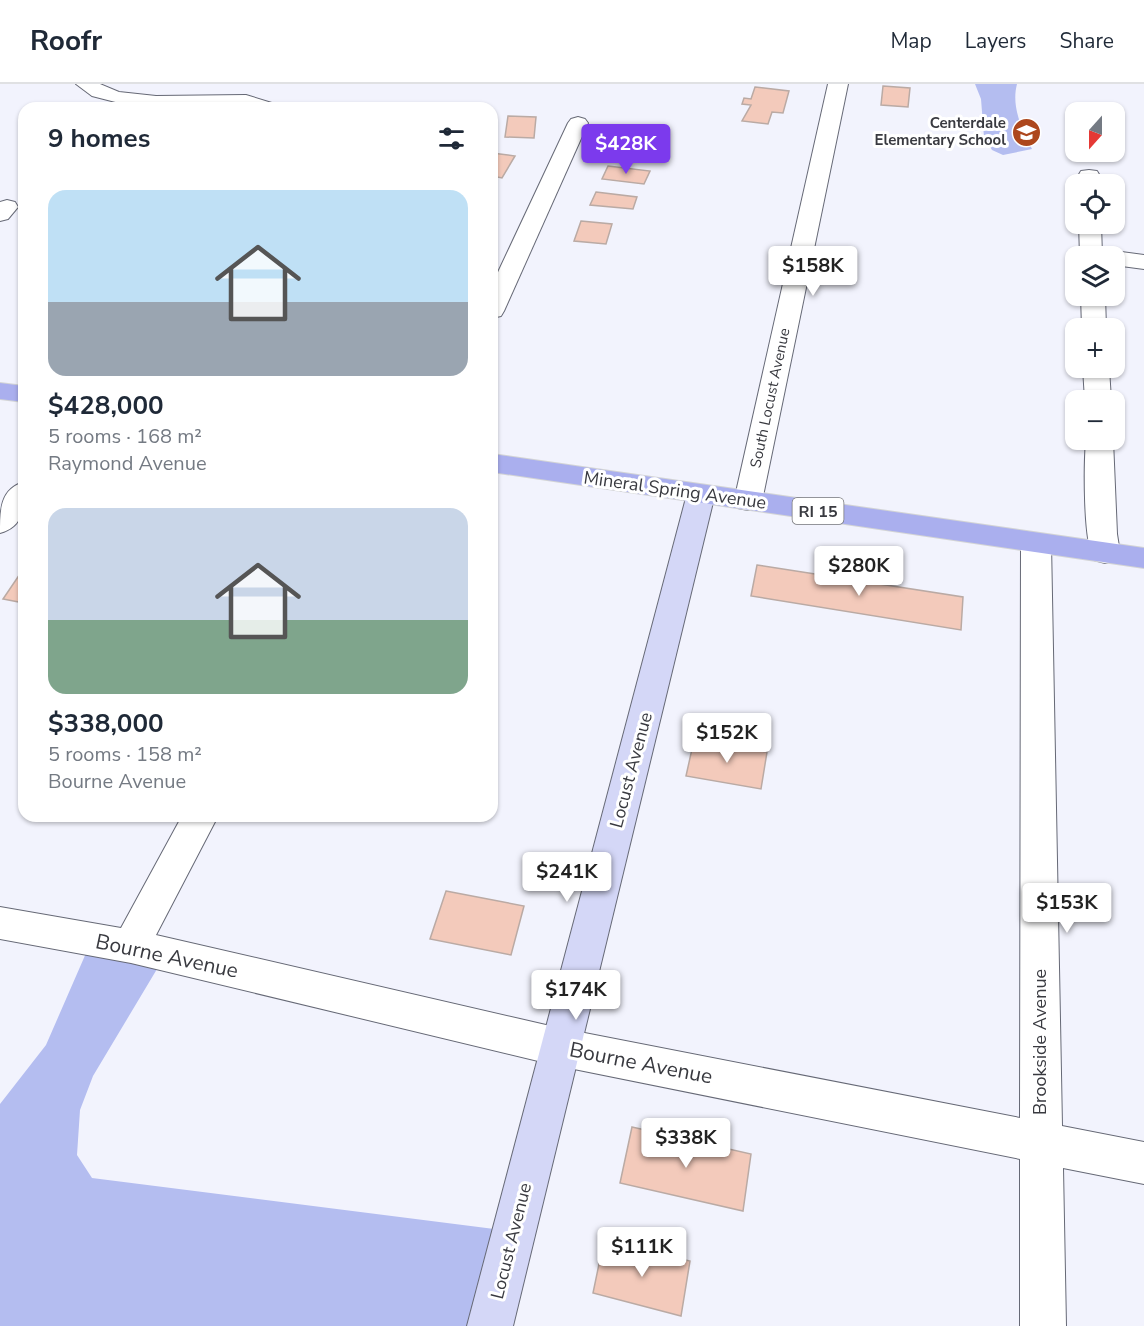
<!DOCTYPE html>
<html lang="en">
<head>
<meta charset="utf-8">
<style>
  body { margin:0; font-family:"Nunito Sans",sans-serif; background:#f2f2f3; color:#1f2937; height:100vh; display:flex; flex-direction:column; font-size:22px; white-space:nowrap }
  * { box-sizing:border-box; margin:0 }
  p { font-size:20px; color:#747a83 }
  .icon { flex:none; width:33px; height:33px; fill:none; stroke:currentColor; stroke-width:2; stroke-linecap:round; stroke-linejoin:round }
  .map { position:relative; flex:1; overflow:hidden }
  .sheet { position:absolute; left:18px; top:18px; width:480px; height:720px; display:flex; flex-direction:column; background:#fff; border-radius:18px; box-shadow:0 2px 4px #0004 }
  .sheet>* { flex:none }
  .needle { width:39px; rotate:201deg }
  .tools { position:absolute; left:1065px; top:18px; display:grid; gap:12px }
  .tools a { display:grid; place-items:center; width:60px; height:60px; border-radius:12px; background:#fff; box-shadow:0 2px 4px #0004; font-size:30px }
  .price { position:absolute; translate:-50% -51px; padding:0 14px; border-radius:6px; background:#fff; color:#222; font-size:20px; line-height:39px; filter:drop-shadow(0 2px 3px #0008) }
  .price::after { content:''; position:absolute; left:50%; top:36px; width:18px; height:14px; margin-left:-9px; background:inherit; clip-path:polygon(0 0,100% 0,50% 100%) }
  .price.current { background:#7c3aed; color:#fff }
  ul { padding:0; list-style:none }
  li { display:grid; align-content:center; gap:12px; height:318px; padding:0 30px }
  li span { display:grid; place-items:center; height:186px; border-radius:18px; color:#555 }
  li>.icon { margin-inline-start:auto }
  span .icon { width:108px; height:108px; fill:#fffc; stroke-width:1 }
  li b { font-size:26px }
  h2 { display:flex; justify-content:space-between; align-items:center; height:72px; padding:0 30px; font-size:26px }
  header { display:flex; align-items:center; gap:36px; box-sizing:border-box; height:84px; padding:0 30px; background:#fff; border-bottom:2px solid #e0e1e3 }
  header strong { font-size:28px }
  nav { display:flex; gap:33px; margin-inline-start:auto; font-size:21px }
  .map>svg:first-child { display:block }
  .green { fill:#b4bdf0 }
  .building { fill:#f3cabb; stroke:#baaaa4; stroke-width:1.5 }
  .lines { fill:none; stroke-linecap:round; stroke-linejoin:round }
  .street-casing { stroke:#666976; stroke-width:2 }
  .secondary-casing { stroke:#666976; stroke-width:2 }
  .primary-casing { stroke:#d3d4d5; stroke-width:2 }
  .street { fill:#fff; fill-rule:evenodd }
  .secondary { fill:#d4d7f7; fill-rule:evenodd }
  .primary { fill:#aaafee; fill-rule:evenodd }
  .labels { text-anchor:middle; stroke-width:6; stroke-linejoin:round; paint-order:stroke }
  .far-poi-label { font-size:15px; font-weight:bold; fill:#393a40; stroke:#fff; text-anchor:end }
  .far-street-label { font-size:15px; fill:#393a40; stroke:#fff }
  .shield { fill:#fff; stroke:#747579; stroke-width:1.5 }
  .shield-label { font-size:16px; font-weight:bold; fill:#393a40 }
  .street-label { font-size:18px; fill:#393a40; stroke:#fff }
  .near-street-label { font-size:21px; fill:#393a40; stroke:#fff }
</style>
</head>
<body>
<header>
<strong>Roofr</strong>
<nav><a>Map</a><a>Layers</a><a>Share</a></nav>
</header>
<div class="map">
<svg width="1144" height="1242" viewBox="0 0 1144 1242">
  <rect width="100%" height="100%" fill="#f2f3fd"/>
  <g class="green">
    <path d="M975,0h42c-6,23 5,45 15,65l-29,6 -11,-5 -8,-13 -3,-38z"/>
    <polygon points="90,860 166,870 93,992 80,1026 77,1071 92,1094 518,1148 504,1242 0,1242 0,1020 46,961"/>
  </g>
  <g class="building">
    <polygon points="883,2 910,4 908,23 881,21"/>
    <polygon points="755,3 789,7 783,29 772,28 768,40 742,37 751,21 742,20 744,14 751,15"/>
    <polygon points="508,32 536,33 534,54 505,53"/>
    <polygon points="626,46 655,49 645,72 615,68"/>
    <polygon points="492,69 515,72 502,94 492,92"/>
    <polygon points="608,82 650,87 644,100 602,95"/>
    <polygon points="596,108 637,113 633,125 590,121"/>
    <polygon points="581,137 612,140 606,160 574,157"/>
    <polygon points="757,481 963,513 961,546 751,512"/>
    <polygon points="24,484 24,519 3,515"/>
    <polygon points="694,656 767,668 761,705 686,692"/>
    <polygon points="446,807 524,822 511,871 430,855"/>
    <polygon points="632,1043 751,1070 743,1127 620,1099"/>
    <polygon points="604,1156 690,1177 681,1232 593,1209"/>
  </g>
  <g class="lines">
    <defs>
      <g id="street">
        <polygon points="76,0 100,0 119,8 156,12 246,11 275,20 278,24 135,23 92,12"/>
        <polygon points="828,0 848,0 762,417 758,424 748,426 738,424 734,417"/>
        <polygon points="578,33 585,35 588,39 504,227 501,232 492,234 492,201 568,39 571,35"/>
        <polygon points="1089,86 1097,87 1100,92 1100,100 1078,100 1078,92 1081,87"/>
        <polygon points="7,116 15,118 18,123 8,135 0,137 0,118"/>
        <polygon points="1079,140 1101,140 1102,172 1080,172"/>
        <polygon points="1114,167 1144,171 1144,185 1114,181 1114,172 1103,172 1106,169"/>
        <polygon points="1081,212 1105,212 1106,244 1082,244"/>
        <polygon points="1083,284 1109,284 1111,316 1085,316"/>
        <path d="M1086,356h27l4,94 3,19 -4,7 -11,3 -11,-3c-11,-19 -10,-95 -8,-120z"/>
        <path d="M24,398c0,22 2,44 -24,51 0,-23 0,-44 24,-51z"/>
        <polygon points="1036,449 1046,452 1051,459 1062,1042 1144,1058 1144,1100 1063,1084 1066,1242 1020,1242 1020,1075 559,982 131,879 0,855 0,823 121,844 182,732 218,732 156,851 559,944 1020,1034 1021,459 1026,452"/>
      </g>
      <polygon id="secondary" points="701,401 711,403 715,410 513,1242 467,1242 687,410 691,403"/>
      <g id="primary">
        <polygon points="0,299 24,302 24,318 0,315"/>
        <polygon points="492,370 1144,464 1144,484 492,388"/>
      </g>
    </defs>
    <use href="#street" class="street-casing"/>
    <use href="#secondary" class="secondary-casing"/>
    <use href="#primary" class="primary-casing"/>
    <use href="#street" class="street"/>
    <use href="#secondary" class="secondary"/>
    <use href="#primary" class="primary"/>
  </g>
  <defs>
    <symbol id="school-disc" viewBox="-11 -11 22 22"><circle r="9.5" fill="#ad471d" stroke="#fff"/><path d="M0-5L7-2L0 1L-7-2ZM-4 1L0 2.5L4 1V4Q0 6-4 4Z" fill="#fff"/></symbol>
  </defs>
  <g fill-rule="evenodd">
    <use href="#school-disc" x="1010" y="32" width="33" height="33"/>
  </g>
  <g class="labels">
    <g class="far-poi-label">
      <text x="1006" y="44">Centerdale<tspan x="1006" dy="17">Elementary School</tspan></text>
    </g>
    <g class="far-street-label">
      <text transform="translate(770 314) rotate(-78)" y="5">South Locust Avenue</text>
    </g>
    <rect class="shield" x="792.5" y="414" width="51" height="26" rx="4.5"/>
    <g class="shield-label">
      <text x="818" y="433">RI 15</text>
    </g>
    <g class="street-label">
      <text transform="translate(675 406) rotate(8)" y="6">Mineral Spring Avenue</text>
      <text transform="translate(631 686) rotate(-75)" y="6">Locust Avenue</text>
      <text transform="translate(1040 958) rotate(-90)" y="6">Brookside Avenue</text>
      <text transform="translate(511 1157) rotate(-76)" y="6">Locust Avenue</text>
    </g>
    <g class="near-street-label">
      <text transform="translate(167 872) rotate(12)" y="7">Bourne Avenue</text>
      <text transform="translate(641 979) rotate(11)" y="7">Bourne Avenue</text>
    </g>
  </g>
</svg>
<div class="tools">
<a><svg class="needle" viewBox="-14 -14 28 28"><path d="M0-13l5 13h-10z" fill="#e53935"/><path d="M0 13l5-13h-10z" fill="#747a83"/></svg></a>
<a><svg class="icon" aria-label="locate" viewBox="0 0 24 24"><circle cx="12" cy="12" r="6"/><path d="M12 2v4M12 18v4M2 12h4M18 12h4"/></svg></a>
<a><svg class="icon" aria-label="layers" viewBox="0 0 24 24"><path d="M12 4l9 5-9 5-9-5zM3 14l9 5 9-5"/></svg></a>
<a>+</a>
<a>−</a>
</div>
<b class="price current" style="left:626px;top:91px">$428K</b>
<b class="price" style="left:813px;top:213px">$158K</b>
<b class="price" style="left:859px;top:513px">$280K</b>
<b class="price" style="left:727px;top:680px">$152K</b>
<b class="price" style="left:567px;top:819px">$241K</b>
<b class="price" style="left:1067px;top:850px">$153K</b>
<b class="price" style="left:576px;top:937px">$174K</b>
<b class="price" style="left:686px;top:1085px">$338K</b>
<b class="price" style="left:642px;top:1194px">$111K</b>
<section class="sheet">
<h2>9 homes<svg class="icon" aria-label="filters" viewBox="0 0 24 24"><path d="M4 7h16M4 17h16"/><circle cx="9" cy="7" r="2"/><circle cx="15" cy="17" r="2"/></svg></h2>
<ul>
<li><span style="background:linear-gradient(#bfe0f5 60%,#9aa5b1 0)"><svg class="icon" aria-label="home" viewBox="0 0 24 24"><path d="M3 11l9-7 9 7M6 9v11h12V9"/></svg></span><div><b>$428,000</b><p>5 rooms · 168 m²</p><p>Raymond Avenue</p></div></li>
<li><span style="background:linear-gradient(#c9d6e8 60%,#7fa58c 0)"><svg class="icon" aria-label="home" viewBox="0 0 24 24"><path d="M3 11l9-7 9 7M6 9v11h12V9"/></svg></span><div><b>$338,000</b><p>5 rooms · 158 m²</p><p>Bourne Avenue</p></div></li>
</ul>
</section>
</div>
</body>
</html>
